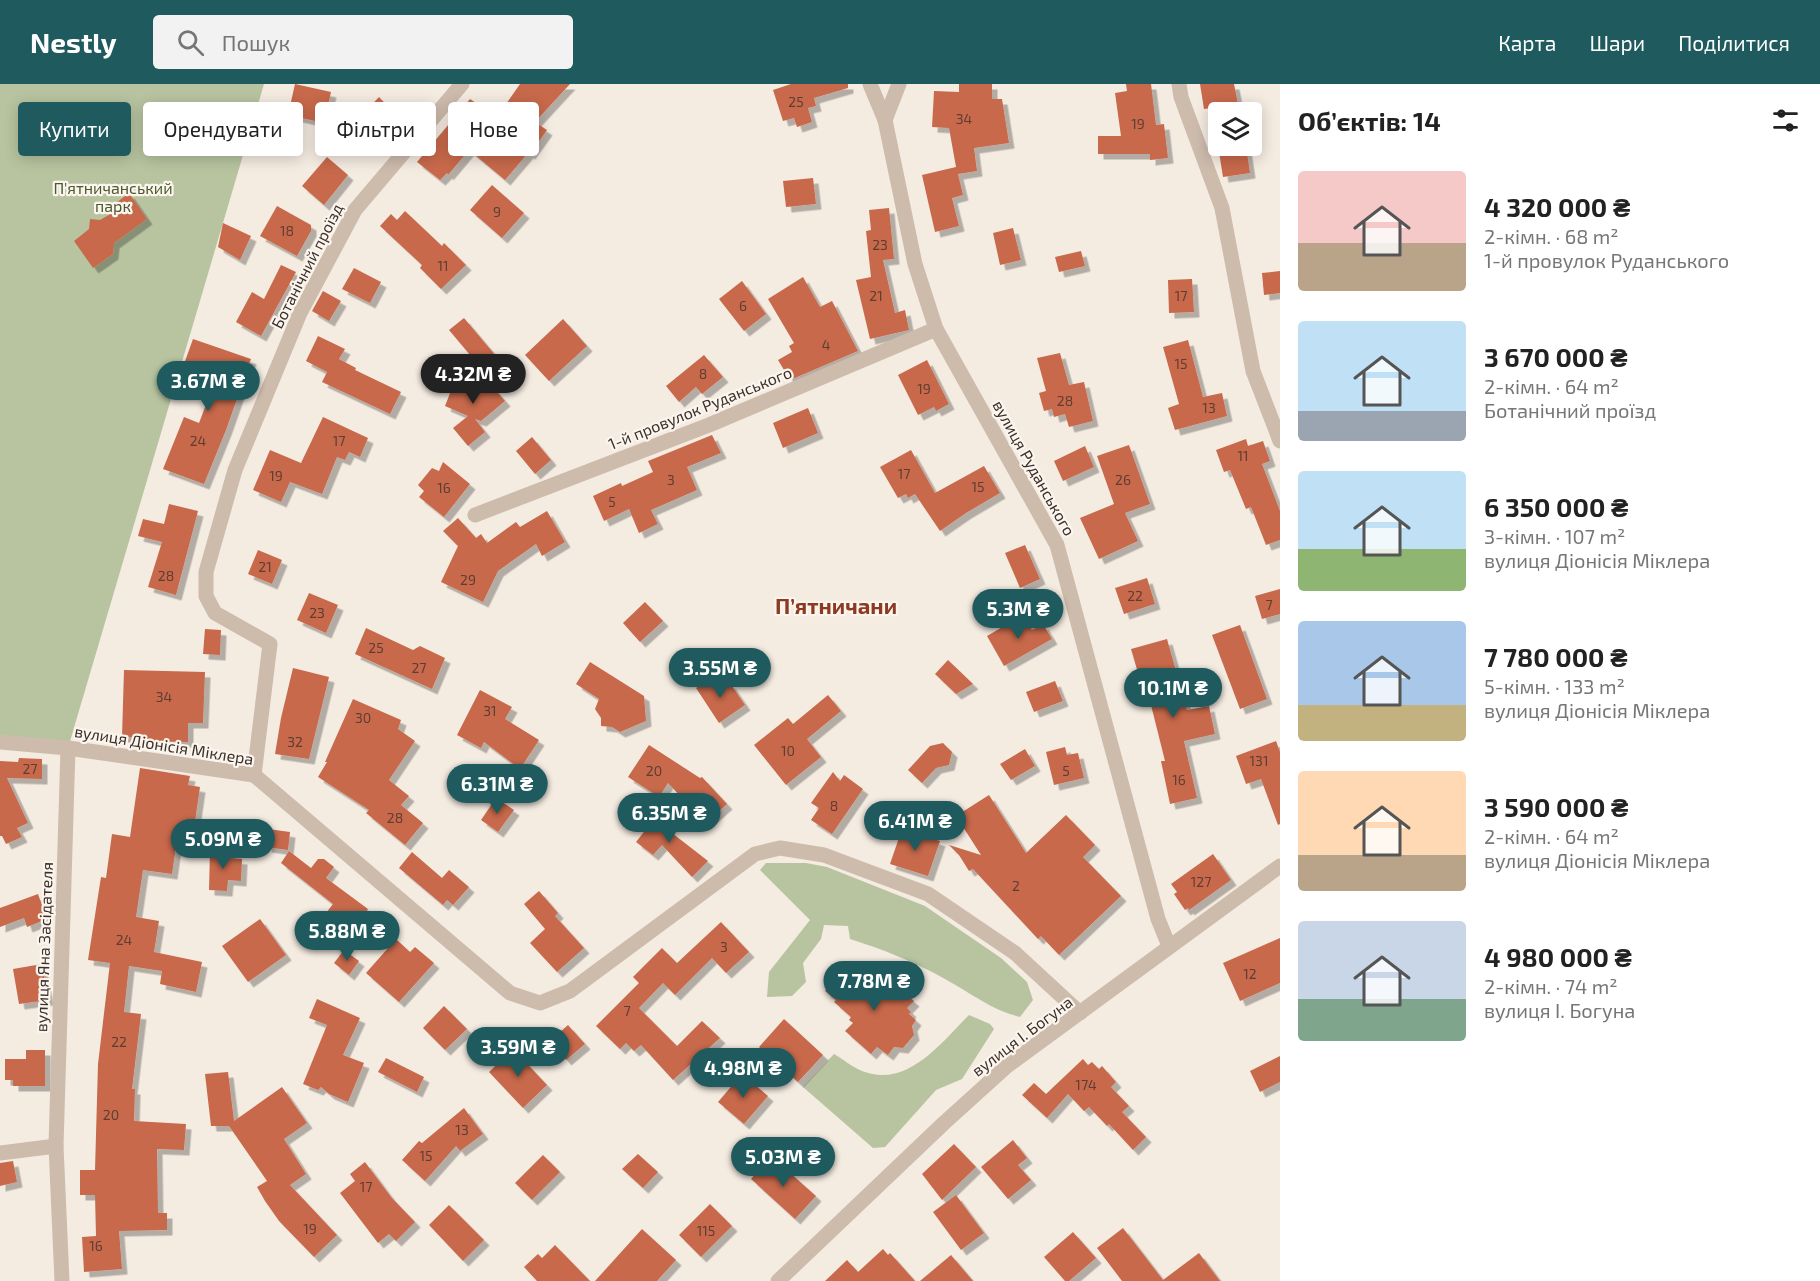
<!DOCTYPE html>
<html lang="uk">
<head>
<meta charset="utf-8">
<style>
  body { margin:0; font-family:"Exo 2",sans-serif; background:#f2f2f2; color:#222; height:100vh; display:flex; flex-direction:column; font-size:22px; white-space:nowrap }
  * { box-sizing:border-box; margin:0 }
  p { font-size:20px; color:#767676 }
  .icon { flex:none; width:33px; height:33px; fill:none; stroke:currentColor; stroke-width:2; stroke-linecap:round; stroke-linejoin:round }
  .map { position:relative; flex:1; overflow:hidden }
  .drawer { display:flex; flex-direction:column; background:#fff; width:540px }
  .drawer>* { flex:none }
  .banner { position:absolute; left:18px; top:18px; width:570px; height:54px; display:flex; gap:12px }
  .fabs { position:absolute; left:1208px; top:18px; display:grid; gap:12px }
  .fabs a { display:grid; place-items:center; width:54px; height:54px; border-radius:6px; background:#fff; box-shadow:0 3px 15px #0003; font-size:30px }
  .price { position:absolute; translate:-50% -51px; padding:0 14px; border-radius:21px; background:#1f5a5e; color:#fff; font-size:20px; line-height:39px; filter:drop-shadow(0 2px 3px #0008) }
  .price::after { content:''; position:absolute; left:50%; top:36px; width:18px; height:14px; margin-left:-9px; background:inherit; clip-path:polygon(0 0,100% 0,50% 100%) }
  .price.current { background:#222; color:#fff }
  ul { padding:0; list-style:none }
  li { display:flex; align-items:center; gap:18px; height:150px; padding:0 18px }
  li span { display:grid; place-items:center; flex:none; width:168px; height:120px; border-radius:6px; color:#555 }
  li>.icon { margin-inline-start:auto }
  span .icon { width:72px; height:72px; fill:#fffc; stroke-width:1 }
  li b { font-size:26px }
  h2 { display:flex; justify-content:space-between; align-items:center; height:72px; padding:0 18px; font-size:26px }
  .tag { padding:0 21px; border-radius:6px; background:#fff; box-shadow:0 3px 15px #0003; font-size:21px; line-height:54px }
  .tag.current { background:#1f5a5e; color:#fff }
  header { display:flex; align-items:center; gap:36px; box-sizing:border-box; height:84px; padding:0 30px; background:#1f5a5e; color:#fff }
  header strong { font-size:28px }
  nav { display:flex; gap:33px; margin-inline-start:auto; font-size:21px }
  .search { width:420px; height:54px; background:#f2f2f2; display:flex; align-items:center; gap:15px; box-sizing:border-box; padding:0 21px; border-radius:6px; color:#767676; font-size:22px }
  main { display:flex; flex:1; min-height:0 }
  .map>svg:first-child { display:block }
  .green { fill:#b8c4a0 }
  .building { fill:#c8694b; filter:url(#shadow) }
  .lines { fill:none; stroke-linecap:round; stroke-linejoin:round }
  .minor { stroke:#cdbbac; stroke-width:15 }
  .labels { text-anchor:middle; stroke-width:4.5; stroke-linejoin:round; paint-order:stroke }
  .number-label { font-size:14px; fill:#5e3e33 }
  .park-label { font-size:16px; fill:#4a5a2e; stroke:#fbf5ee }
  .street-label { font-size:16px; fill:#3b302b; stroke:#fbf5ee }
  .district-label { font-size:22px; font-weight:bold; fill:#8c3b22; stroke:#fbf5ee }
</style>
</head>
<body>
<header>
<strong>Nestly</strong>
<div class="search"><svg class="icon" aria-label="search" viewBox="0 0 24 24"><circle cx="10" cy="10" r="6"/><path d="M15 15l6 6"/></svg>Пошук</div>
<nav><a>Карта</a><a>Шари</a><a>Поділитися</a></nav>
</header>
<main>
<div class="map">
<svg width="1280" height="1197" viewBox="0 0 1280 1197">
  <defs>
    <filter id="shadow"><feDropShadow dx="5.5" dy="5.5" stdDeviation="0" flood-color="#0004"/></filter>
  </defs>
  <rect width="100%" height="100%" fill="#f4ebe1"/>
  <g class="green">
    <polygon points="0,0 264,0 68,664 0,658"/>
    <path d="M766,779h40l21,4 98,39 76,52 26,24 6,18 -13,17c-27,-6 -51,-25 -75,-38 -30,-17 -63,-30 -95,-40l-2,-13 -24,-1 -3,14 -18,24 3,19 -14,14 -25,1 2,-25 41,-52 -50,-50z"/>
    <path d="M969,931l21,9 4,5 -32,50 -26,11 -51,57 -12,1 -70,-61 31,-33c9,5 18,13 28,17 45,18 79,-28 107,-56z"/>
  </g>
  <g class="building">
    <polygon points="295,0 331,8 324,39 288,31"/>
    <polygon points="520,0 570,0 535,38 547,46 530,70 528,69 505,96 469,66 448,91 447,89 440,96 417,78 470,15 497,33"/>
    <polygon points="791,0 848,0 848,4 814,14 816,22 808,24 812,38 797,43 794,34 783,37 773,6"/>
    <polygon points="959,0 992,0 992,15 1002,15 1009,59 974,64 977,87 958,90 963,111 952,114 959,142 935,148 922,91 956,83 949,44 932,43 934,7 959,8"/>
    <polygon points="1126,0 1151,0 1156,41 1164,40 1168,74 1150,76 1150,70 1098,70 1098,52 1121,52 1115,9 1127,7"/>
    <polygon points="1200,0 1234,0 1238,20 1204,25"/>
    <polygon points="379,13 399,34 380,53 360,33"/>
    <polygon points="1218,62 1246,62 1250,89 1223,93"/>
    <polygon points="327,73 348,91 324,121 302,102"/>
    <polygon points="813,94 816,120 786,123 783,97"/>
    <polygon points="492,101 524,129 502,154 470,126"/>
    <polygon points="129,109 147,135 114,159 113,170 93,184 74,157 89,145 90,135 100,136 114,128 116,119"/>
    <polygon points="277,122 311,141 311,147 297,172 260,152"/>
    <polygon points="889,124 894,175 883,176 895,229 905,226 909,246 870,255 856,196 871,193 866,147 871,146 869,126"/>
    <polygon points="405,127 442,162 444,159 466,181 441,205 420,184 422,181 380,142 391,130 397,136"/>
    <polygon points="223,139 251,152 240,176 218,163"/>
    <polygon points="1013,144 1021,176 1000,181 993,149"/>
    <polygon points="1081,167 1085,182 1059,188 1055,173"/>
    <polygon points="281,181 296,188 261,252 236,238 252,208 264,215"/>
    <polygon points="354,184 381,198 370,219 342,205"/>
    <polygon points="1280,187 1280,209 1264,211 1262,189"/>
    <polygon points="803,193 820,223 832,217 858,267 790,296 778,276 792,268 789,262 794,259 768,215"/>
    <polygon points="1192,195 1194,228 1169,229 1168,196"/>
    <polygon points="742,197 766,230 744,247 719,215"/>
    <polygon points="323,207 341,217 329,237 312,227"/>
    <polygon points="464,234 501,278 486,290 449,246"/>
    <polygon points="563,235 587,262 549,297 525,271"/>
    <polygon points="318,252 345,265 339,275 356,284 355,286 401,308 390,330 322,298 327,288 306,277"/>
    <polygon points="193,255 251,275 226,346 204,400 163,385 184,333 199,339 217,292 184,280"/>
    <polygon points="1188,256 1203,313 1222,309 1227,332 1175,346 1168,324 1179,320 1163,263"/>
    <polygon points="1060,269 1069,301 1084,298 1093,337 1069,343 1065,330 1054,333 1052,325 1044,327 1039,309 1046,307 1037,274"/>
    <polygon points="704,271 723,293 702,310 696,303 679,318 666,302"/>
    <polygon points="927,276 949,320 936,327 934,323 918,331 898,291"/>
    <polygon points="477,285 505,317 481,337 475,335 485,348 468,362 453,344 468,332 445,322 452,304 455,305"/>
    <polygon points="808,324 818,349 783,364 773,339"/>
    <polygon points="323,333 368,354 360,373 349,368 345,376 337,373 322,410 290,398 281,418 253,406 270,366 301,379"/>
    <polygon points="712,351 721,369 687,383 697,406 651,426 658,440 639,449 629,425 604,437 593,412 621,399 622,402 653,388 648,377"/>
    <polygon points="532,353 551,376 535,390 516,367"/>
    <polygon points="1246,355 1248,362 1263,357 1270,377 1262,380 1280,427 1280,456 1266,461 1251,423 1246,425 1230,386 1224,388 1216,366"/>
    <polygon points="1129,361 1150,420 1125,429 1138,457 1099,475 1080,434 1114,420 1097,372"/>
    <polygon points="1085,362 1094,383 1063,397 1054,377"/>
    <polygon points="911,366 935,409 984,382 1000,409 966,429 940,447 915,410 908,414 906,410 898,414 880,383"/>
    <polygon points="443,378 470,400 444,433 419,413 424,407 418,401 432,384 439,387"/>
    <polygon points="169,420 198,427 176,511 148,503 162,458 138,452 143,435 164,440"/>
    <polygon points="547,427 565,458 542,472 536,460 498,487 483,518 441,498 458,462 443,447 458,434 476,454 481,450 487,459 516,438 520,443"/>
    <polygon points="1025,461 1040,495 1020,504 1005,469"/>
    <polygon points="258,466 282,476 272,500 248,490"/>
    <polygon points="1147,494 1155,520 1124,530 1115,504"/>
    <polygon points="1280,505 1280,530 1262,535 1255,512"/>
    <polygon points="309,509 338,521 326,549 297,536"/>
    <polygon points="645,518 663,537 640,558 623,539"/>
    <polygon points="1023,531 1032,546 1043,540 1052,555 1004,582 987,552"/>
    <polygon points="1240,541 1267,615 1240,625 1212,551"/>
    <polygon points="366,544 413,566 420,562 445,574 432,605 355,570"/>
    <polygon points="205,545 221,546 220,571 203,570"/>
    <polygon points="1167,555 1187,626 1209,622 1215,650 1184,657 1197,714 1170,720 1161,677 1165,677 1151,621 1158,619 1149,585 1138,589 1131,565"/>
    <polygon points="948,576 973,600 956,610 935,590"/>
    <polygon points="590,578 644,612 646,637 620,648 612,643 601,642 601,634 595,625 599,615 576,600"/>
    <polygon points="293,584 329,593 309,675 275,670 281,634"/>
    <polygon points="124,586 205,588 203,639 188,639 188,658 144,657 145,654 122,653"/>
    <polygon points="713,593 721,606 730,599 745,621 719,639 696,604"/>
    <polygon points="1055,597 1063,617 1034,628 1026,608"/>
    <polygon points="480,606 512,623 505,635 539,656 520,685 484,658 481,664 457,651"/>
    <polygon points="828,611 841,627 807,655 821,673 786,701 754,661 788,634 793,640"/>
    <polygon points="353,615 401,636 398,645 415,657 389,696 409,712 401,721 423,739 405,761 366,729 369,726 318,693 327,678 325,678"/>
    <polygon points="1276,657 1280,668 1280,740 1278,741 1261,695 1246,700 1236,672"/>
    <polygon points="943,659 952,668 949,681 936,684 922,699 908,686 930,662"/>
    <polygon points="649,661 700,694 702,693 727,720 706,739 668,699 659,713 628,693"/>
    <polygon points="1065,663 1067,671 1078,669 1084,694 1054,701 1046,668"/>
    <polygon points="1025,665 1035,682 1011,696 1000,680"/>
    <polygon points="19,674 42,675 42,695 7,694 28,739 17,744 22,753 6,760 2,752 0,752 0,677 18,678"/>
    <polygon points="140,684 190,692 188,701 200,703 192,758 177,755 172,790 143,786 136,833 159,837 154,868 202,878 196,908 160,900 162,887 129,882 124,928 141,930 132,1005 135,1005 134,1037 186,1040 184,1066 157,1065 158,1129 167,1129 167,1146 119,1147 122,1185 84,1188 82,1153 96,1152 95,1111 80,1111 80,1086 95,1086 98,980 110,879 88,876 101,793 106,794 112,750 130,753"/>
    <polygon points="833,688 840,697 844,691 863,705 832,750 811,736 819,724 811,719"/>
    <polygon points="989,711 1026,769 1066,731 1095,761 1083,773 1121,812 1059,871 1041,852 1038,855 973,785 969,787 959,771 949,761 981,771 956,732"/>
    <polygon points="496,714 514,726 498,748 481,736"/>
    <polygon points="642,725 654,735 708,777 692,793 662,761 653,771 636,758 647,744 636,732"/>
    <polygon points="268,745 290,748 288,766 266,763"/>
    <polygon points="902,745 940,757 928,792 890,780"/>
    <polygon points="210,766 229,767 229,774 242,775 241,797 228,796 227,807 209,806"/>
    <polygon points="289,767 311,784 318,775 324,775 334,783 326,794 368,825 344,858 330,848 338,838 326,829 333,820 281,779"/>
    <polygon points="412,768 442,794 449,786 469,803 453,821 447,816 443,821 399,784"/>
    <polygon points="1213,770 1231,796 1189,826 1188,824 1185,826 1174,810 1177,808 1171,800"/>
    <polygon points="539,807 558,829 555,832 584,864 557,888 530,859 545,845 524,820"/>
    <polygon points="38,810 47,835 27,843 24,834 0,843 0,824"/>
    <polygon points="260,835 286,871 248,898 222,862"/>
    <polygon points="721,838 749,868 726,889 712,874 675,911 663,899 639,924 677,962 702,937 720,954 673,996 641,961 634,967 626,959 620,965 596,942 639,899 633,893 662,864 677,879"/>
    <polygon points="1280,854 1280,899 1240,917 1223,879"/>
    <polygon points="396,855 410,868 415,863 434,879 399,918 366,889"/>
    <polygon points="344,866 359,877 349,891 334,879"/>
    <polygon points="42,880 48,916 19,920 13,885"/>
    <polygon points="846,882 875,904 878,901 882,904 889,896 914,917 907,924 911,928 909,930 916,936 912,942 914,951 903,964 894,963 888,971 877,963 871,970 845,947 853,939 849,936 851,933 834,918 836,916 825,907"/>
    <polygon points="317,915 360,934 343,971 364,979 348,1018 329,1010 321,1003 318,1006 303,1000 327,941 309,934"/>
    <polygon points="444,922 467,945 445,966 423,944"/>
    <polygon points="784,935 823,971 798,998 759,963"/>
    <polygon points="568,941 585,960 566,976 550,957"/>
    <polygon points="513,965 547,1001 523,1024 489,988"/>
    <polygon points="26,966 45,966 45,1002 13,1002 13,996 5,996 5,975 26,975"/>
    <polygon points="1280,972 1280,998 1260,1008 1250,987"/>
    <polygon points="386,974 424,993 417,1008 378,988"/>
    <polygon points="1083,975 1088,981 1092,978 1099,985 1102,982 1116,998 1111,1003 1129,1022 1122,1028 1146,1053 1133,1066 1109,1040 1107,1042 1089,1023 1084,1027 1068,1010 1047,1034 1022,1011 1034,999 1046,1010"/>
    <polygon points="228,988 234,1037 282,1003 307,1039 284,1055 306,1090 290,1101 337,1151 314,1173 279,1137 265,1117 257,1103 267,1097 229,1042 211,1042 205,990"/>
    <polygon points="742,990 768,1012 744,1040 718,1018"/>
    <polygon points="464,1024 483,1050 460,1067 456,1062 425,1097 402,1076 419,1057 422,1059"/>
    <polygon points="1013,1056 1027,1074 1018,1081 1031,1096 1008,1115 981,1083"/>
    <polygon points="954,1060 976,1083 942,1116 922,1090"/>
    <polygon points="638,1070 658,1088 643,1104 622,1085"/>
    <polygon points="543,1071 560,1088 532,1116 515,1099"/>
    <polygon points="771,1072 816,1112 795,1135 751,1095"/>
    <polygon points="13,1077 17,1098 0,1102 0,1079"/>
    <polygon points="365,1078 391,1113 415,1138 396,1157 389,1150 378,1159 340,1109 355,1097 350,1090"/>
    <polygon points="956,1111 984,1149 961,1166 933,1128"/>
    <polygon points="710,1120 732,1142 701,1173 679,1151"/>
    <polygon points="449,1121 484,1156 463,1177 429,1141"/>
    <polygon points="1123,1144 1163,1196 1199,1169 1220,1197 1122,1197 1097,1164"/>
    <polygon points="642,1145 676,1176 657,1197 595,1197"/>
    <polygon points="1073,1148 1096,1174 1069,1197 1065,1197 1044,1173"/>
    <polygon points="555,1161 590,1197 537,1197 524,1183 538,1170 542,1174"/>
    <polygon points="883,1165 888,1171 890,1169 915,1197 825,1197 847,1176 858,1188"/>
    <polygon points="951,1171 973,1197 920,1197"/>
  </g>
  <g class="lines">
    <g class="minor">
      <polyline points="870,0 885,36 915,180 936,245 1057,461 1158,835 1169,862"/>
      <polyline points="1179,0 1181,13 1222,124 1253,287 1280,357"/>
      <polyline points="885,36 899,0"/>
      <polyline points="475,431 709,341 936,245"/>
      <polyline points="0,658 68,664 254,691 510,909 540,919 570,907 755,770 780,764 824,771 928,810 1015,869 1080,929"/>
      <polyline points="254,691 270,560 215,529 206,512 206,488 235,386 300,229 355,126 462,0"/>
      <polyline points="0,1069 56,1062"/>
      <polyline points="62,1197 56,1062 68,664"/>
      <polyline points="778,1197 944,1039 1007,982 1280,782"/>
    </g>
  </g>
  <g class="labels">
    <g class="number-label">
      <text x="796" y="23">25</text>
      <text x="964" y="40">34</text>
      <text x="1138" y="45">19</text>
      <text x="497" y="133">9</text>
      <text x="287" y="152">18</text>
      <text x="880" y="166">23</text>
      <text x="443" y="187">11</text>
      <text x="876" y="217">21</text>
      <text x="1181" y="217">17</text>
      <text x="743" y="227">6</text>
      <text x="826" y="266">4</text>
      <text x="1181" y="285">15</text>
      <text x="703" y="295">8</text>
      <text x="924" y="310">19</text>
      <text x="1065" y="322">28</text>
      <text x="1209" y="329">13</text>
      <text x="198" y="362">24</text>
      <text x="339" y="362">17</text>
      <text x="1243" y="377">11</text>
      <text x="904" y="395">17</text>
      <text x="276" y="397">19</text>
      <text x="671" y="401">3</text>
      <text x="1123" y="401">26</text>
      <text x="978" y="408">15</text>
      <text x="444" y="409">16</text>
      <text x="612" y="423">5</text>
      <text x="265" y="488">21</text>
      <text x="166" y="497">28</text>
      <text x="468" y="501">29</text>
      <text x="1135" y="517">22</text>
      <text x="1269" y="526">7</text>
      <text x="317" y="534">23</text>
      <text x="376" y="569">25</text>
      <text x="419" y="589">27</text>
      <text x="164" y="618">34</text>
      <text x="490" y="632">31</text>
      <text x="363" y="639">30</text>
      <text x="295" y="663">32</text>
      <text x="788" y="672">10</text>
      <text x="1259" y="682">131</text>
      <text x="30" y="690">27</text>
      <text x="654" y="692">20</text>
      <text x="1066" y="692">5</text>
      <text x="1179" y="701">16</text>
      <text x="834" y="727">8</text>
      <text x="395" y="739">28</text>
      <text x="1201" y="803">127</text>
      <text x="1016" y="807">2</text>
      <text x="124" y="861">24</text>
      <text x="724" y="868">3</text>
      <text x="1250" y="895">12</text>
      <text x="627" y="932">7</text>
      <text x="119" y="963">22</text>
      <text x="1086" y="1006">174</text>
      <text x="111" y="1036">20</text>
      <text x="462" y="1051">13</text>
      <text x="426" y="1077">15</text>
      <text x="366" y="1108">17</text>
      <text x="310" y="1150">19</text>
      <text x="706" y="1152">115</text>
      <text x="96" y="1167">16</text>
    </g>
    <g class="park-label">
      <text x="113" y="110">П'ятничанський<tspan x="113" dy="18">парк</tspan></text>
    </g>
    <g class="street-label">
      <text transform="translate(307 182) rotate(-63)" y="6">Ботанічний проїзд</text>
      <text transform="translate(700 324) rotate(-22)" y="6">1-й провулок Руданського</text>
      <text transform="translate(1034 384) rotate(61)" y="6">вулиця Руданського</text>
      <text transform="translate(164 661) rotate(9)" y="6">вулиця Діонісія Міклера</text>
      <text transform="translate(44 863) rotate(-88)" y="6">вулиця Яна Засідателя</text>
      <text transform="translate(1022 952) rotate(-37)" y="6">вулиця І. Богуна</text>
    </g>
    <g class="district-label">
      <text x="836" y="530">П’ятничани</text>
    </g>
  </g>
</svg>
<div class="fabs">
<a><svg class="icon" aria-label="layers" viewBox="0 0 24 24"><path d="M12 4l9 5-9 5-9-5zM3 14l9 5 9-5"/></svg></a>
</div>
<b class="price current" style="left:473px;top:321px">4.32M ₴</b>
<b class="price" style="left:208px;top:328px">3.67M ₴</b>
<b class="price" style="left:1018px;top:556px">5.3M ₴</b>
<b class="price" style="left:720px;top:615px">3.55M ₴</b>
<b class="price" style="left:1173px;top:635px">10.1M ₴</b>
<b class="price" style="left:497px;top:731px">6.31M ₴</b>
<b class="price" style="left:669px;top:760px">6.35M ₴</b>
<b class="price" style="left:915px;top:768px">6.41M ₴</b>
<b class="price" style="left:223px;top:786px">5.09M ₴</b>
<b class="price" style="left:347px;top:878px">5.88M ₴</b>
<b class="price" style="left:874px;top:928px">7.78M ₴</b>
<b class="price" style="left:518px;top:994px">3.59M ₴</b>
<b class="price" style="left:743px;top:1015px">4.98M ₴</b>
<b class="price" style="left:783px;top:1104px">5.03M ₴</b>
<div class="banner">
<a class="tag current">Купити</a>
<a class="tag">Орендувати</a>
<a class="tag">Фільтри</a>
<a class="tag">Нове</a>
</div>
</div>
<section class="drawer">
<h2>Об’єктів: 14<svg class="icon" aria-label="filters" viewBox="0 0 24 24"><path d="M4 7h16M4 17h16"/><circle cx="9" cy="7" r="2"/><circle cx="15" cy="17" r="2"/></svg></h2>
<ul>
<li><span style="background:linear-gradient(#f6c9c9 60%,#b9a48a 0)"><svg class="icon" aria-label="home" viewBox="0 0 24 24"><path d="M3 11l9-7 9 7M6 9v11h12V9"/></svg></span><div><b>4 320 000 ₴</b><p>2-кімн. · 68 m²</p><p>1-й провулок Руданського</p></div></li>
<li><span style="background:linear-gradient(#bfe0f5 75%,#9aa5b1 0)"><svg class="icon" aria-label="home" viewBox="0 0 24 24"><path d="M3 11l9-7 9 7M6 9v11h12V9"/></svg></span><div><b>3 670 000 ₴</b><p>2-кімн. · 64 m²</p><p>Ботанічний проїзд</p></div></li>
<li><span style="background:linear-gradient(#bfe0f5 65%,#8fb573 0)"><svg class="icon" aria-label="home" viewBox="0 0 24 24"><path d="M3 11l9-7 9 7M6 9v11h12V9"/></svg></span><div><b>6 350 000 ₴</b><p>3-кімн. · 107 m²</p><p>вулиця Діонісія Міклера</p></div></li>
<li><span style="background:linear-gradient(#a9c7e8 70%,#c2b280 0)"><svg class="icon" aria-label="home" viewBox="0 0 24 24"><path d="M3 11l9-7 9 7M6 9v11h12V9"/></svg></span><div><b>7 780 000 ₴</b><p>5-кімн. · 133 m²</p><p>вулиця Діонісія Міклера</p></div></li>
<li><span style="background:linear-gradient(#ffd9b3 70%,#b9a48a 0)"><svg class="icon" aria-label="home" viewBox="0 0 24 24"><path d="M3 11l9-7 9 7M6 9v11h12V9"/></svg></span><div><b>3 590 000 ₴</b><p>2-кімн. · 64 m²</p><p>вулиця Діонісія Міклера</p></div></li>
<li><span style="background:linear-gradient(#c9d6e8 65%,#7fa58c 0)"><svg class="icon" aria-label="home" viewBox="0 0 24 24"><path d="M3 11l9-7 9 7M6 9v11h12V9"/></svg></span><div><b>4 980 000 ₴</b><p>2-кімн. · 74 m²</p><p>вулиця І. Богуна</p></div></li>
</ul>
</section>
</main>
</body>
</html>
